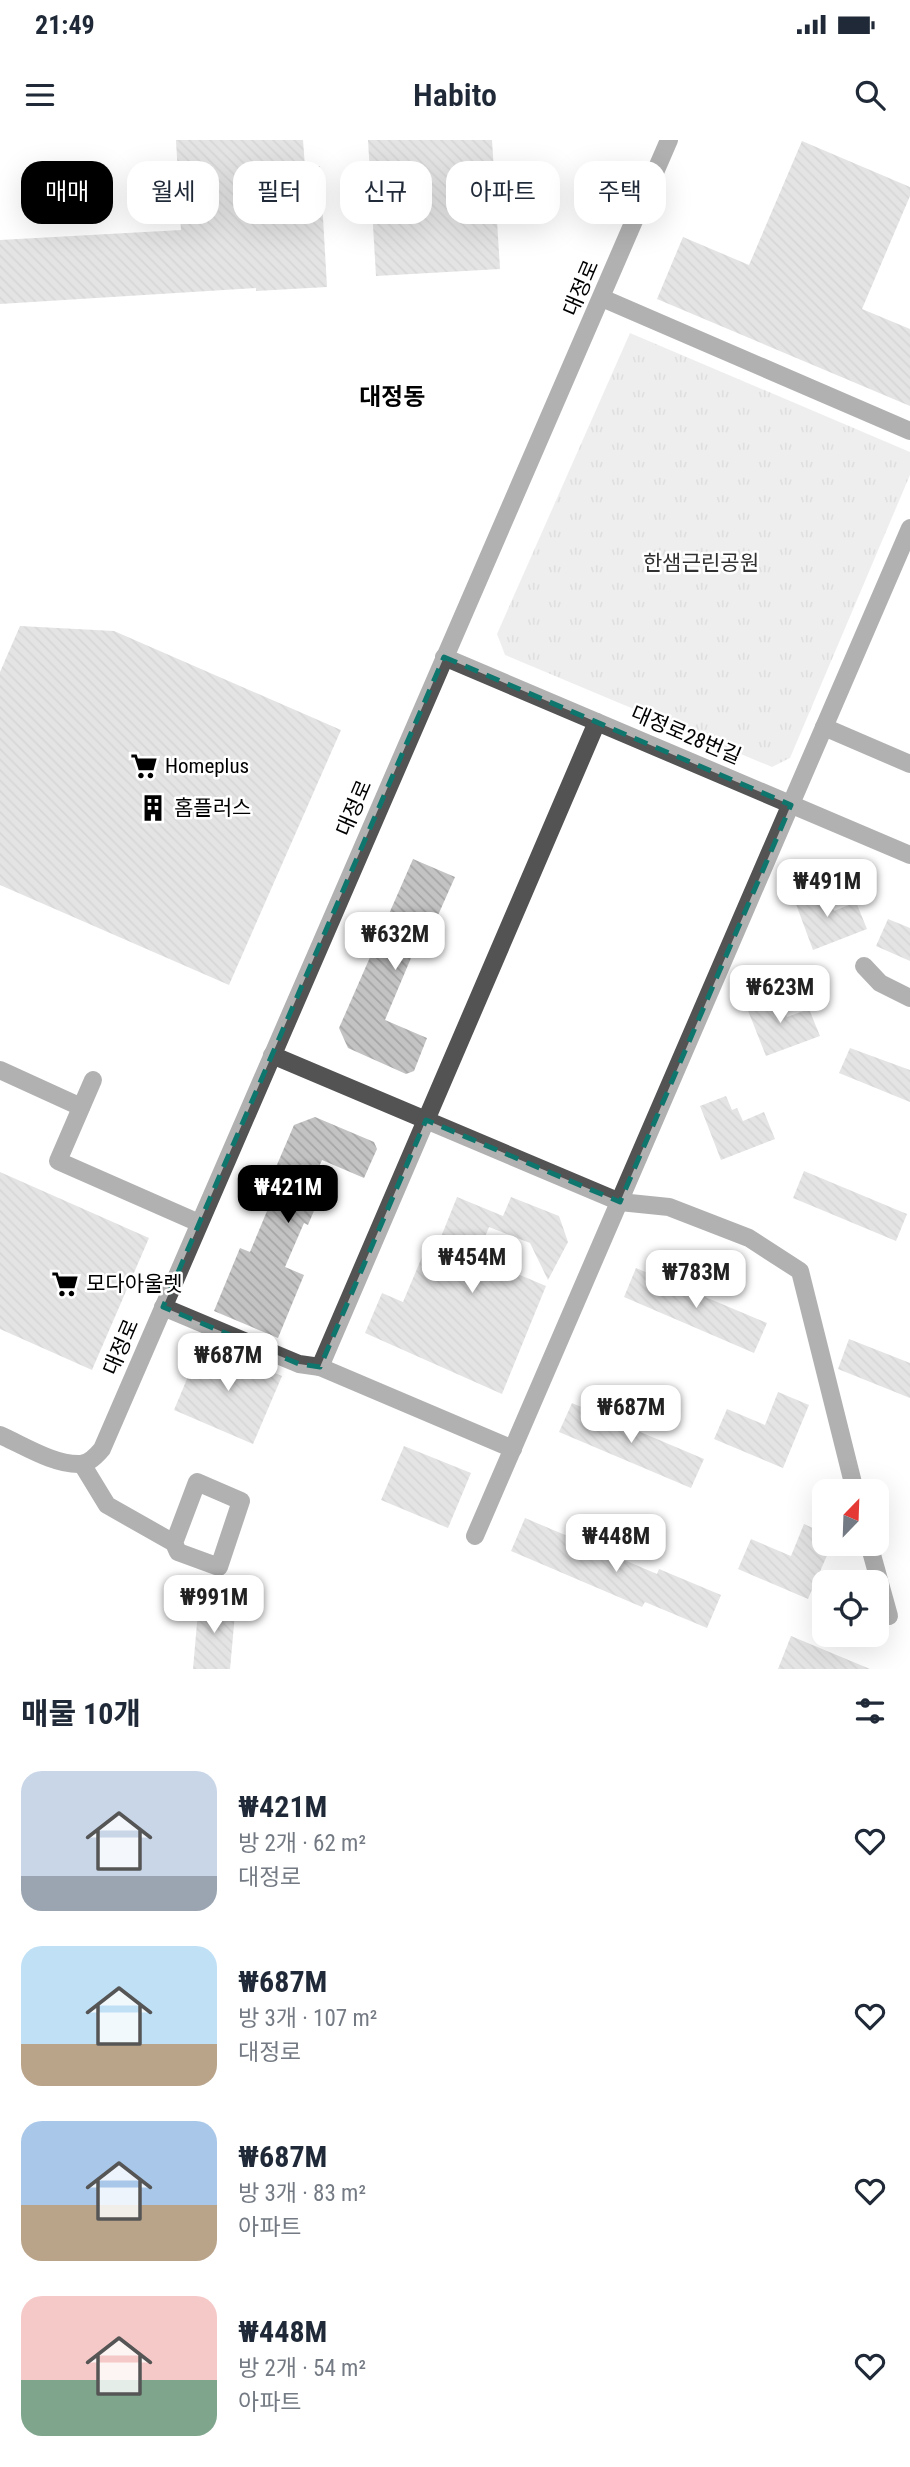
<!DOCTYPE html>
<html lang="ko">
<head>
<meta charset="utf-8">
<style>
  body { margin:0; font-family:"Roboto Condensed","Noto Sans KR",sans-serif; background:#f6f6f7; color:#1f2937; height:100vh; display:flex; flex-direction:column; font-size:26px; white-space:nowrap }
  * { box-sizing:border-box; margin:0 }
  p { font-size:23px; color:#747a83 }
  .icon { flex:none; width:38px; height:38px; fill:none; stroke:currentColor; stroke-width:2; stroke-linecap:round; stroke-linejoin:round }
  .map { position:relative; height:1529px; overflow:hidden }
  .details { display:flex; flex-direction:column; background:#fff; flex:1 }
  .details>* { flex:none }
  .banner { position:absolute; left:21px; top:21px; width:868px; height:63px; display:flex; gap:14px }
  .needle { width:46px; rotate:23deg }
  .buttons { position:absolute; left:812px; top:1339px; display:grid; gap:14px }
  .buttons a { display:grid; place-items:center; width:77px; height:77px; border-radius:14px; background:#fff; box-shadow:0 7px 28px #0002; font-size:35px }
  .price { position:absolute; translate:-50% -60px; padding:0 16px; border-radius:14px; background:#fff; color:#222; font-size:23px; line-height:46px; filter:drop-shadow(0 2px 4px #0008) }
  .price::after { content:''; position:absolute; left:50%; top:42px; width:21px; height:16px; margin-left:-10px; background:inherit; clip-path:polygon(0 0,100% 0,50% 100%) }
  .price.on { background:#000; color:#fff }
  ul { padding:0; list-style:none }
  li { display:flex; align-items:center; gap:21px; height:175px; padding:0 21px }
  li span { display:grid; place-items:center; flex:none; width:196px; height:140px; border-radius:21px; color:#555 }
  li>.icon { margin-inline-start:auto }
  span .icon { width:84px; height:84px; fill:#fffc; stroke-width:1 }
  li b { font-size:30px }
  h2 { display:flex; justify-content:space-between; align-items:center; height:84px; padding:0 21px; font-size:30px }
  .tag { padding:0 24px; border-radius:21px; background:#fff; box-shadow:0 7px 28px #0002; font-size:24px; line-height:63px }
  .tag.on { background:#000; color:#fff }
  .status { display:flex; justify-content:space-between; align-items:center; height:49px; padding:0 35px; background:#fff; direction:ltr }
  .status svg { height:19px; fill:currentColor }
  header { display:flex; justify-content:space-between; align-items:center; height:91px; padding:0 21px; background:#fff; font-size:32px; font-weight:600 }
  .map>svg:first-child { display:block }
  .grass { fill:url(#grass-tufts) }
  .building { fill:url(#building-back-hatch) }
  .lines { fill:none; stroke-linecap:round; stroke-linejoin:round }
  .minor { stroke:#535353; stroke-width:18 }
  .marked { fill:none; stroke:#0f766e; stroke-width:5; stroke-dasharray:14 9; stroke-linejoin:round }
  .labels { text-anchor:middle; stroke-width:5; stroke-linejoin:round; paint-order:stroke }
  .street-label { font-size:21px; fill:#000; stroke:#fff }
  .park-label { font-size:21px; fill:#313131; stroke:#fff }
  .poi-label { font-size:21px; fill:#000; stroke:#fff; text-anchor:start }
  .quarter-label { font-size:24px; font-weight:bold; fill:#000; stroke:#fff }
</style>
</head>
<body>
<div class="status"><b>21:49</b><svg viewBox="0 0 49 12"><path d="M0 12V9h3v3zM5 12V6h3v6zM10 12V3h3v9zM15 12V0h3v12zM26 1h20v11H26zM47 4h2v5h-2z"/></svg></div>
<header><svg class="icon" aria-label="menu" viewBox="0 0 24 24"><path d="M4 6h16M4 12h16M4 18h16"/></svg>Habito<svg class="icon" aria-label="search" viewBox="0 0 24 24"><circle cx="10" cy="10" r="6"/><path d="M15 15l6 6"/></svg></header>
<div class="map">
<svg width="910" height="1529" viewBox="0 0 910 1529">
  <defs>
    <pattern id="grass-tufts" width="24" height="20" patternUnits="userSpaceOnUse" patternTransform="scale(1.75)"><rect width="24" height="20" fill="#dadada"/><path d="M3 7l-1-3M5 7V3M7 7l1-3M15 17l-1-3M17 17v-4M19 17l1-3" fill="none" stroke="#b9b9b9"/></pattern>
    <pattern id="building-back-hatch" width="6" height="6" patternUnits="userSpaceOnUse" patternTransform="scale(1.75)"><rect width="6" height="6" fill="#c3c3c3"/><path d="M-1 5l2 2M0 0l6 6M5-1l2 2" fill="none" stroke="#a6a6a6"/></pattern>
  </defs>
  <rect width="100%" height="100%" fill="#fff"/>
  <polygon class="grass" points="630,193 910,312 910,335 790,618 772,627 505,515 497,494"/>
  <g class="building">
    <polygon points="176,0 303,0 305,27 320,26 327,147 256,151 256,148 0,164 0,100 181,90"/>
    <polygon points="368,0 492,0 500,129 376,136"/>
    <polygon points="802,1 910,47 910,56 862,169 910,189 910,266 657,159 683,97 749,125"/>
    <polygon points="20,486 114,491 341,590 229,845 0,745 0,532"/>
    <polygon points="413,719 455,737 423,809 416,806 385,880 427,898 414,931 406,934 348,908 339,888"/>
    <polygon points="818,746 823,760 829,758 834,771 856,762 867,789 813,810 793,756"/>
    <polygon points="888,779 910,788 910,821 876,806"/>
    <polygon points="771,853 776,867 782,864 787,877 809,869 820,896 766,916 745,863"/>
    <polygon points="850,908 910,930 910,962 839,933"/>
    <polygon points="726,956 732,970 737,968 743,981 764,972 775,999 721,1020 700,966"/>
    <polygon points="315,977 374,1002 377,1009 364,1038 322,1020 307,1054 319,1059 308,1085 304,1083 285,1127 304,1135 278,1198 214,1171 240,1108 250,1112 267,1071 263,1069 277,1036 273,1034 294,985"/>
    <polygon points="804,1031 907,1074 896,1101 793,1058"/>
    <polygon points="0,1032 149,1098 92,1230 0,1189"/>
    <polygon points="457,1057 503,1076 511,1057 559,1076 568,1102 548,1140 530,1103 489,1087 477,1117 546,1146 502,1254 365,1193 382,1153 403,1162 430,1098 439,1102"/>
    <polygon points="636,1128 767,1183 754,1213 624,1157"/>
    <polygon points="849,1199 910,1223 910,1258 838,1229"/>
    <polygon points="202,1203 282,1236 253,1304 174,1270"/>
    <polygon points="778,1252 809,1265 783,1328 714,1299 727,1269 765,1285"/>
    <polygon points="572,1263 704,1319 691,1348 559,1292"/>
    <polygon points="404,1306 471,1333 448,1388 381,1360"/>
    <polygon points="525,1378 657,1434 659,1429 721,1455 707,1488 645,1462 642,1467 511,1411"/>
    <polygon points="804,1384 824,1393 824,1404 832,1404 808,1459 738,1429 751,1399 791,1416"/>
    <polygon points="199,1460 236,1463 230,1529 193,1529"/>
    <polygon points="791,1496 870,1529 778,1529"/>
  </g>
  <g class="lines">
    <g class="minor">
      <polyline points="602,158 910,291"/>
      <polyline points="444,517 910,715"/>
      <polyline points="824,587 910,624"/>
      <polyline points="864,826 880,843 910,858"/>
      <polyline points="272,915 620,1062 669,1067 749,1098 800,1131 855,1351"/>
      <polyline points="0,930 81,967"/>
      <polyline points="93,940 58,1021 199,1083"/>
      <polyline points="163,1167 299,1224 320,1227 513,1309"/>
      <polyline points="320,1227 597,582"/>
      <path d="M0,1295c23,10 54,30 80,29 9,0 17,-9 22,-15l567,-1309"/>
      <polyline points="82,1324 107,1365 174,1403 178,1412 219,1427 241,1361 197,1342 174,1403"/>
      <polyline points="475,1396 910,388"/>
      <polyline points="869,1404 889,1476"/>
    </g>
  </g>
  <path d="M0 0H910V1529H0ZM444,517l347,148 -171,397 -194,-82 -106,247 -21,-3 -136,-57z" fill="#fff" fill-opacity=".55" fill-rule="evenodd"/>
  <path class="marked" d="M444,517l347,148 -171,397 -194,-82 -106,247 -21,-3 -136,-57z"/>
  <defs>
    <symbol id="supermarket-bare" viewBox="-9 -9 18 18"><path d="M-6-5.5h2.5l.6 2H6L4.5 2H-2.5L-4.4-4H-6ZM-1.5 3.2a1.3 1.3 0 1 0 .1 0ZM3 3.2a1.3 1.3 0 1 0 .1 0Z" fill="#000" stroke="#fff" stroke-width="2.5" paint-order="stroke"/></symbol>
    <symbol id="building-bare" viewBox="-9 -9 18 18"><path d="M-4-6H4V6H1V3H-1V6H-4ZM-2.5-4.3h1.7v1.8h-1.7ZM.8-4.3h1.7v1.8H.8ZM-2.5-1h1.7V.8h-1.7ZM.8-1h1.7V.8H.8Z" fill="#000" stroke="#fff" stroke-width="2.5" paint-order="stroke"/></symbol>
  </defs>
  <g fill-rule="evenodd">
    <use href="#supermarket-bare" x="125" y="607" width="38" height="38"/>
    <use href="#building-bare" x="134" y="649" width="38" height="38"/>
    <use href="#supermarket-bare" x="46" y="1125" width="38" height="38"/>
  </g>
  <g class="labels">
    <g class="street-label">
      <text transform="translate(581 148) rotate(-67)" y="7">대정로</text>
      <text transform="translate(686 595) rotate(23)" y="7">대정로28번길</text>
      <text transform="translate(354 668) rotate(-67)" y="7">대정로</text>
      <text transform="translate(121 1207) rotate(-67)" y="7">대정로</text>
    </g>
    <g class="park-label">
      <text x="701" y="430">한샘근린공원</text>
    </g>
    <g class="poi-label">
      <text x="165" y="633">Homeplus</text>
      <text x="174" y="675">홈플러스</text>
      <text x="86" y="1151">모다아울렛</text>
    </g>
    <g class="quarter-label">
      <text x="392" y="265">대정동</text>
    </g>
  </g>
</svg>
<div class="buttons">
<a><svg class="needle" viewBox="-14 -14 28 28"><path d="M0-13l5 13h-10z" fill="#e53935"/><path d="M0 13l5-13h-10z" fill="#747a83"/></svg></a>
<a><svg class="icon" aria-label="locate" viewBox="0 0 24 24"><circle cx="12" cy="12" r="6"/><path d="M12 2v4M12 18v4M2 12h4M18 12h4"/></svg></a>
</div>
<b class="price" style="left:827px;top:779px">₩491M</b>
<b class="price" style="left:395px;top:832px">₩632M</b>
<b class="price" style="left:780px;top:885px">₩623M</b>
<b class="price on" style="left:288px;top:1085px">₩421M</b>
<b class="price" style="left:472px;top:1155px">₩454M</b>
<b class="price" style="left:696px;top:1170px">₩783M</b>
<b class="price" style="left:228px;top:1253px">₩687M</b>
<b class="price" style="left:631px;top:1305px">₩687M</b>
<b class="price" style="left:616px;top:1434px">₩448M</b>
<b class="price" style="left:214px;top:1495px">₩991M</b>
<div class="banner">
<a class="tag on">매매</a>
<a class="tag">월세</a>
<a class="tag">필터</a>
<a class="tag">신규</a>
<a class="tag">아파트</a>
<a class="tag">주택</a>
</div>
</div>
<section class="details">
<h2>매물 10개<svg class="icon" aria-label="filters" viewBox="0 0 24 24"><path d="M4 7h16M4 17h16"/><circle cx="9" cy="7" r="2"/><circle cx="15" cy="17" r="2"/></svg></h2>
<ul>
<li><span style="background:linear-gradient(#c9d6e8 75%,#9aa5b1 0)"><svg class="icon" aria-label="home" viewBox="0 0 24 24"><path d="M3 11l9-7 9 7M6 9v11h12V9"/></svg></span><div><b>₩421M</b><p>방 2개 · 62 m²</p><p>대정로</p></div><svg class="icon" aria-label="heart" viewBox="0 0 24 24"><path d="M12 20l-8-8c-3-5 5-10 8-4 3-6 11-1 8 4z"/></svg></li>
<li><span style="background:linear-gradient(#bfe0f5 70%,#b9a48a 0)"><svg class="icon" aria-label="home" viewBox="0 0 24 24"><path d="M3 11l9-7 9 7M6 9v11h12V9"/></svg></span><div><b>₩687M</b><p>방 3개 · 107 m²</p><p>대정로</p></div><svg class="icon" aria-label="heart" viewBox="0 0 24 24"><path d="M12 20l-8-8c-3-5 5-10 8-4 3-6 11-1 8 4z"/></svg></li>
<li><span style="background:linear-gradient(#a9c7e8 60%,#b9a48a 0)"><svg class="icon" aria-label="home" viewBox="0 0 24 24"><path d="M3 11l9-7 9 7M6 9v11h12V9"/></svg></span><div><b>₩687M</b><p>방 3개 · 83 m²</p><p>아파트</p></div><svg class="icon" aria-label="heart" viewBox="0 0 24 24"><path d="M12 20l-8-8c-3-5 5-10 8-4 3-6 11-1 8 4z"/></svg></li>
<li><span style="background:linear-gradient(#f6c9c9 60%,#7fa58c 0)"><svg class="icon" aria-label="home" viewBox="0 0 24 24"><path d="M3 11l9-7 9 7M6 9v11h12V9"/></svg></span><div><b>₩448M</b><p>방 2개 · 54 m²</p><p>아파트</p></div><svg class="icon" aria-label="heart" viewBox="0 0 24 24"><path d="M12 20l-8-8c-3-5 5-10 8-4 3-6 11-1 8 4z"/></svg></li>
</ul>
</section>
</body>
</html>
